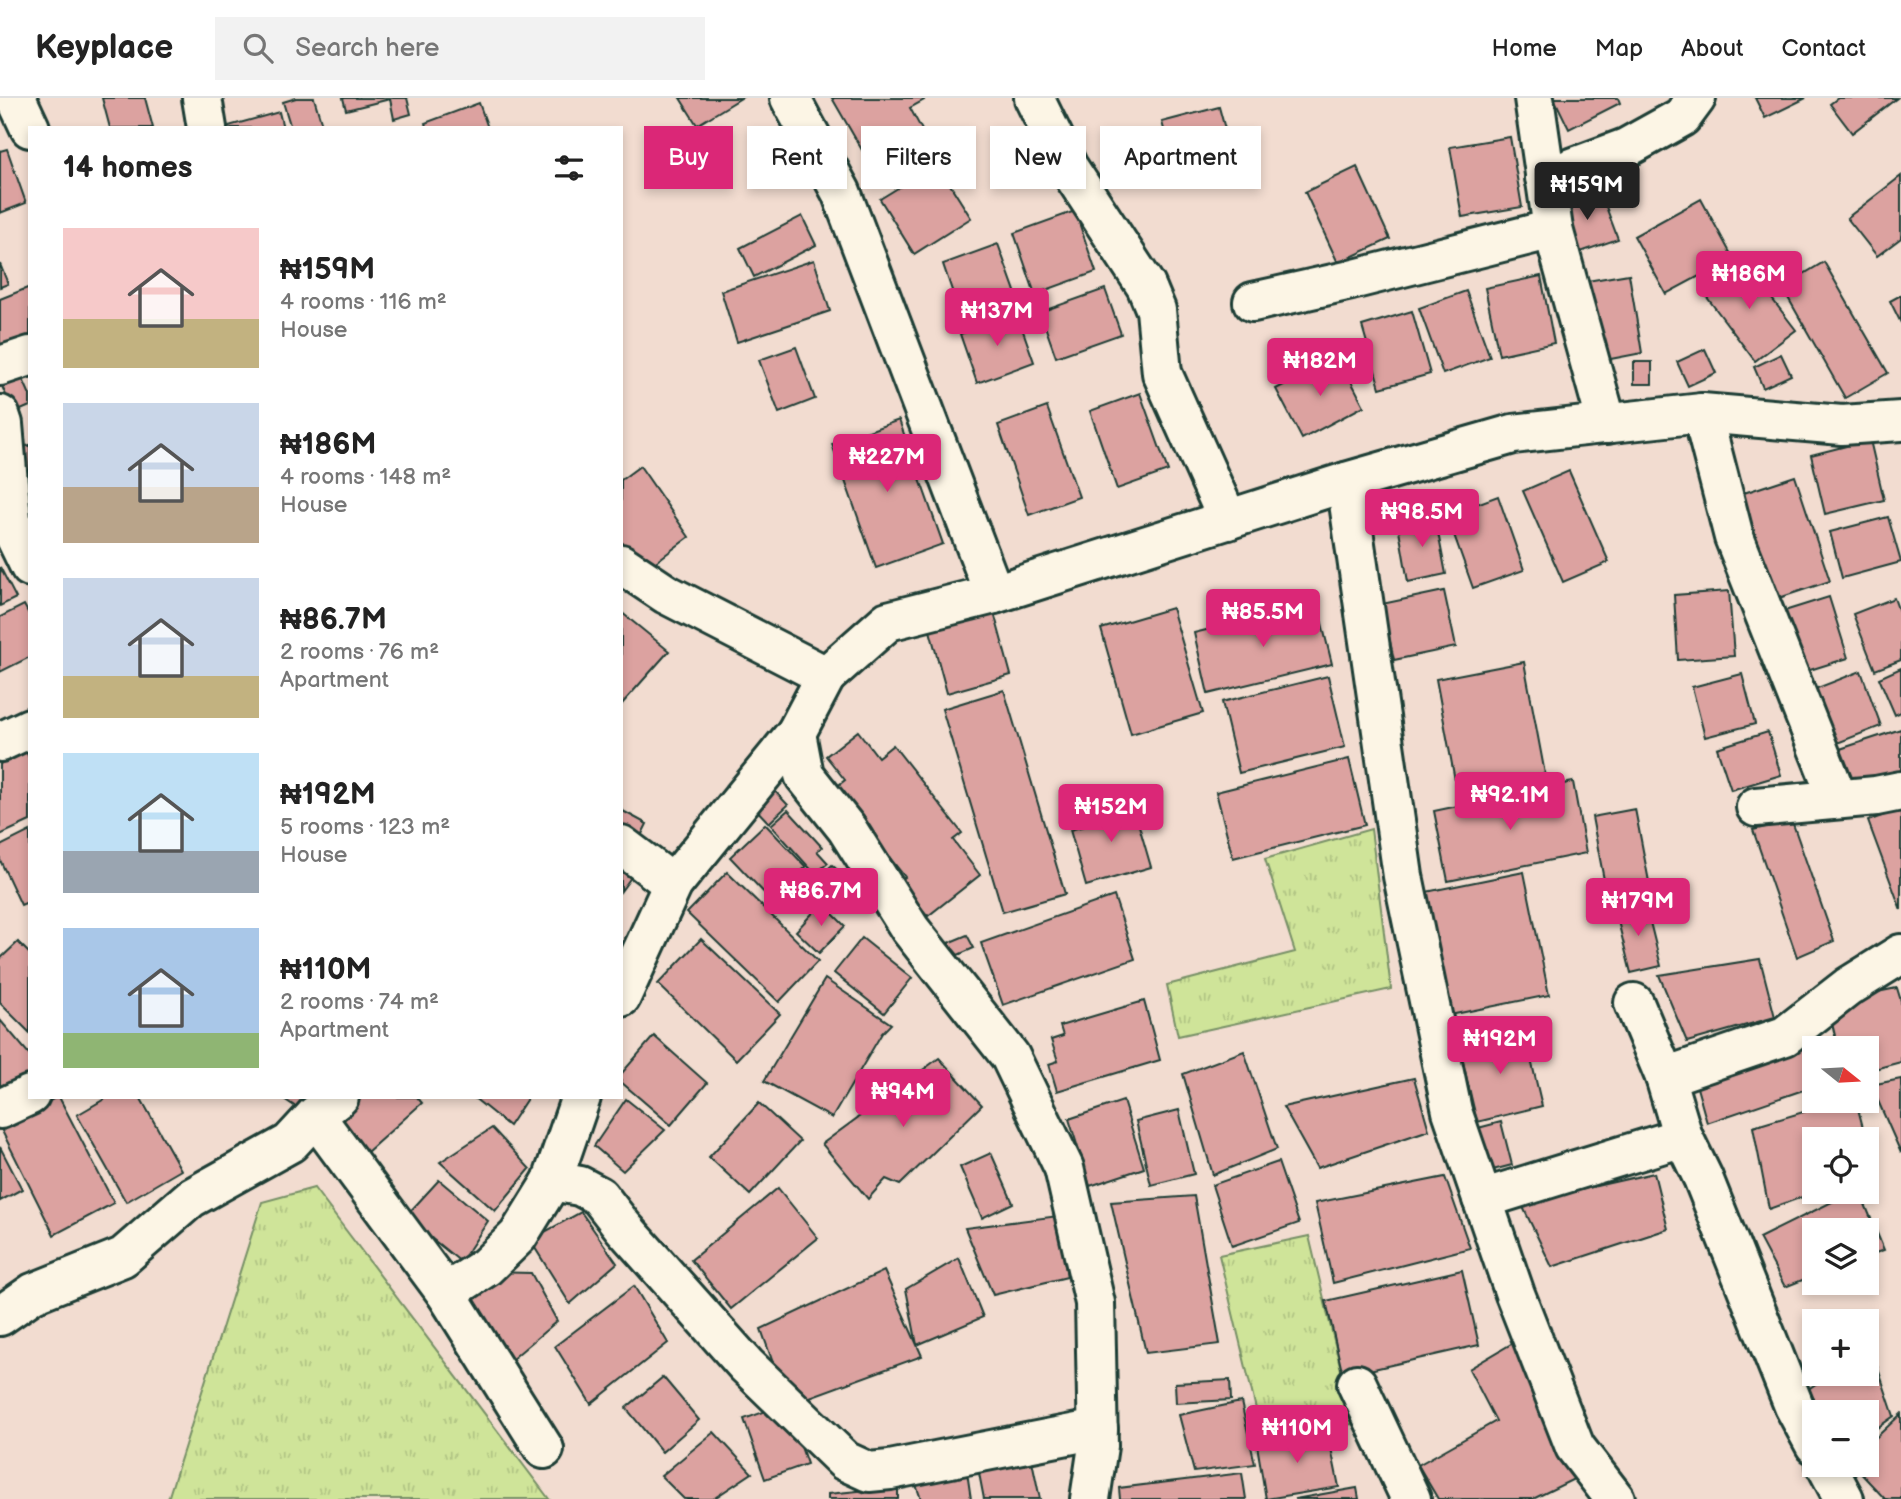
<!DOCTYPE html>
<html lang="en">
<head>
<meta charset="utf-8">
<style>
  body { margin:0; font-family:"Balsamiq Sans",sans-serif; background:#f2f2f2; color:#222; height:100vh; display:flex; flex-direction:column; font-size:26px; white-space:nowrap }
  * { box-sizing:border-box; margin:0 }
  p { font-size:23px; color:#767676 }
  .icon { flex:none; width:38px; height:38px; fill:none; stroke:currentColor; stroke-width:2; stroke-linecap:round; stroke-linejoin:round }
  .map { position:relative; flex:1; overflow:hidden }
  .details { position:absolute; left:28px; top:28px; width:595px; height:973px; display:flex; flex-direction:column; background:#fff; border-radius:0px; box-shadow:0 4px 10px #0003 }
  .details>* { flex:none }
  .banner { position:absolute; left:644px; top:28px; width:665px; height:63px; display:flex; gap:14px }
  .needle { width:46px; rotate:108deg }
  .controls { position:absolute; left:1802px; top:938px; display:grid; gap:14px }
  .controls a { display:grid; place-items:center; width:77px; height:77px; border-radius:0px; background:#fff; box-shadow:0 4px 10px #0003; font-size:35px }
  .price { position:absolute; translate:-50% -60px; padding:0 16px; border-radius:7px; background:#db2777; color:#fff; font-size:23px; line-height:46px; filter:drop-shadow(0 2px 4px #0008) }
  .price::after { content:''; position:absolute; left:50%; top:42px; width:21px; height:16px; margin-left:-10px; background:inherit; clip-path:polygon(0 0,100% 0,50% 100%) }
  .price.active { background:#222; color:#fff }
  ul { padding:0; list-style:none }
  li { display:flex; align-items:center; gap:21px; height:175px; padding:0 35px }
  li span { display:grid; place-items:center; flex:none; width:196px; height:140px; border-radius:0px; color:#555 }
  li>.icon { margin-inline-start:auto }
  span .icon { width:84px; height:84px; fill:#fffc; stroke-width:1 }
  li b { font-size:30px }
  h2 { display:flex; justify-content:space-between; align-items:center; height:84px; padding:0 35px; font-size:30px }
  .tag { padding:0 24px; border-radius:0px; background:#fff; box-shadow:0 4px 10px #0003; font-size:24px; line-height:63px }
  .tag.active { background:#db2777; color:#fff }
  header { display:flex; align-items:center; gap:42px; box-sizing:border-box; height:98px; padding:0 35px; background:#fff; border-bottom:2px solid #e0e0e0 }
  header strong { font-size:33px }
  nav { display:flex; gap:38px; margin-inline-start:auto; font-size:24px }
  .search { width:490px; height:63px; background:#f2f2f2; display:flex; align-items:center; gap:18px; box-sizing:border-box; padding:0 24px; border-radius:0px; color:#767676; font-size:26px }
  .map>svg:first-child { display:block }
  .grass { fill:url(#grass-tufts); stroke:#779066; stroke-width:2 }
  .building { fill:#dca2a0; stroke:#1f3d34; stroke-width:2 }
  .lines { fill:none; stroke-linecap:round; stroke-linejoin:round }
  .minor-casing { stroke:#1f3d34; stroke-width:44 }
  .tertiary-casing { stroke:#1f3d34; stroke-width:44 }
  .minor { stroke:#fcf5e5; stroke-width:38 }
  .tertiary { stroke:#fcf5e5; stroke-width:38 }
</style>
</head>
<body>
<header>
<strong>Keyplace</strong>
<div class="search"><svg class="icon" aria-label="search" viewBox="0 0 24 24"><circle cx="10" cy="10" r="6"/><path d="M15 15l6 6"/></svg>Search here</div>
<nav><a>Home</a><a>Map</a><a>About</a><a>Contact</a></nav>
</header>
<div class="map">
<svg width="1901" height="1401" viewBox="0 0 1901 1401">
  <defs>
    <pattern id="grass-tufts" width="24" height="20" patternUnits="userSpaceOnUse" patternTransform="scale(1.75)"><rect width="24" height="20" fill="#cfe499"/><path d="M3 7l-1-3M5 7V3M7 7l1-3M15 17l-1-3M17 17v-4M19 17l1-3" fill="none" stroke="#b1c484"/></pattern>
  </defs>
  <rect width="100%" height="100%" fill="#f2dcd0"/>
  <filter id="ink" filterUnits="userSpaceOnUse"><feTurbulence type="fractalNoise" baseFrequency=".0143" numOctaves="2"/><feDisplacementMap in="SourceGraphic" scale="14" xChannelSelector="R" yChannelSelector="G"/><feConvolveMatrix kernelMatrix="1 2 1 2 8 2 1 2 1" color-interpolation-filters="sRGB"/></filter>
  <g filter="url(#ink)">
    <g class="grass">
      <polygon points="1371,731 1391,891 1178,938 1167,887 1295,854 1265,761"/>
      <polygon points="314,1090 549,1401 168,1401 262,1104"/>
      <polygon points="1309,1138 1354,1326 1261,1332 1219,1157"/>
    </g>
    <g class="building">
      <polygon points="102,0 145,0 153,30 110,30"/>
      <polygon points="296,0 314,0 323,30 291,30 283,4"/>
      <polygon points="343,0 407,0 411,16 394,21 390,1 346,12"/>
      <polygon points="680,0 741,0 697,27"/>
      <polygon points="832,0 923,0 924,2 910,10 935,56 881,85"/>
      <polygon points="1554,0 1618,0 1620,5 1569,31"/>
      <polygon points="1755,0 1806,0 1765,20"/>
      <polygon points="1838,0 1897,0 1852,35 1830,6"/>
      <polygon points="479,5 488,30 427,30 425,25"/>
      <polygon points="1219,9 1231,53 1174,69 1162,24"/>
      <polygon points="279,14 283,30 225,30 225,29"/>
      <polygon points="1510,39 1522,109 1462,119 1450,49"/>
      <polygon points="7,51 26,105 0,115 0,53"/>
      <polygon points="937,66 971,120 914,156 880,101"/>
      <polygon points="1357,69 1390,141 1338,165 1305,94"/>
      <polygon points="1901,78 1901,140 1877,158 1847,120"/>
      <polygon points="1599,90 1618,141 1572,157 1558,108"/>
      <polygon points="1701,101 1733,160 1666,196 1634,138"/>
      <polygon points="1075,113 1096,174 1035,196 1014,135"/>
      <polygon points="802,118 816,147 754,179 740,150"/>
      <polygon points="998,146 1017,199 961,219 943,166"/>
      <polygon points="814,162 830,213 737,244 721,193"/>
      <polygon points="1743,163 1796,232 1755,263 1703,194"/>
      <polygon points="1824,164 1888,275 1845,300 1782,189"/>
      <polygon points="0,166 8,186 0,189"/>
      <polygon points="1629,176 1642,255 1595,264 1581,184"/>
      <polygon points="1541,178 1554,245 1499,257 1485,190"/>
      <polygon points="30,189 30,249 0,262 0,201"/>
      <polygon points="1105,191 1121,236 1056,259 1040,214"/>
      <polygon points="1466,193 1490,259 1443,276 1419,210"/>
      <polygon points="1901,197 1901,225 1890,203"/>
      <polygon points="1412,213 1430,276 1380,290 1362,228"/>
      <polygon points="1017,216 1034,264 977,285 960,236"/>
      <polygon points="796,249 815,301 779,315 759,262"/>
      <polygon points="1705,251 1716,275 1688,288 1677,264"/>
      <polygon points="1781,256 1791,277 1763,290 1754,269"/>
      <polygon points="1338,258 1364,308 1302,341 1276,291"/>
      <rect x="1634" y="264" width="18" height="22"/>
      <polygon points="18,270 30,297 30,308 14,315 0,284"/>
      <polygon points="1140,295 1168,373 1117,391 1090,313"/>
      <polygon points="1047,309 1079,399 1029,417 998,327"/>
      <polygon points="899,322 943,446 876,470 832,346"/>
      <polygon points="1870,342 1884,402 1825,416 1811,357"/>
      <polygon points="30,347 30,388 18,351"/>
      <polygon points="640,368 689,439 645,472 621,444 621,382"/>
      <polygon points="1569,373 1609,464 1563,484 1523,393"/>
      <polygon points="1795,378 1830,483 1773,502 1738,397"/>
      <polygon points="1498,398 1524,472 1473,490 1447,417"/>
      <polygon points="1435,419 1446,476 1408,484 1398,426"/>
      <polygon points="1888,419 1901,464 1842,480 1830,434"/>
      <polygon points="0,469 16,500 0,508"/>
      <polygon points="1444,493 1456,549 1394,562 1382,506"/>
      <polygon points="1729,493 1734,558 1678,562 1674,497"/>
      <polygon points="1829,499 1848,560 1794,577 1775,516"/>
      <polygon points="1894,500 1901,519 1901,562 1875,572 1853,516"/>
      <polygon points="1317,505 1332,566 1208,596 1194,535"/>
      <polygon points="24,507 30,518 30,559 0,574 0,519"/>
      <polygon points="1172,510 1203,615 1131,636 1101,531"/>
      <polygon points="993,511 1011,577 947,595 929,529"/>
      <polygon points="621,514 669,553 621,607"/>
      <polygon points="1524,564 1545,676 1457,693 1436,581"/>
      <polygon points="1901,570 1901,614 1895,617 1879,580"/>
      <polygon points="1861,573 1881,628 1827,649 1807,594"/>
      <polygon points="1742,576 1755,626 1705,639 1692,589"/>
      <polygon points="1328,578 1345,649 1239,675 1222,604"/>
      <polygon points="1004,592 1065,796 1003,814 942,611"/>
      <polygon points="1901,631 1901,679 1848,697 1834,653"/>
      <polygon points="858,633 878,659 893,647 962,735 953,742 980,777 928,818 900,783 905,779 835,690 845,682 826,658"/>
      <polygon points="1768,634 1781,677 1731,692 1717,650"/>
      <polygon points="26,653 30,662 30,723 0,737 0,666"/>
      <polygon points="1349,661 1365,727 1233,760 1216,694"/>
      <polygon points="1573,684 1586,755 1448,783 1434,713"/>
      <polygon points="772,690 788,707 769,725 753,708"/>
      <polygon points="1131,700 1151,769 1086,788 1070,732 1098,724 1095,711"/>
      <polygon points="1635,711 1651,794 1608,803 1592,719"/>
      <polygon points="1901,711 1901,812 1868,723"/>
      <polygon points="621,712 647,726 639,742 621,732"/>
      <polygon points="788,712 822,749 817,753 828,765 815,776 771,727"/>
      <polygon points="1792,723 1834,843 1797,859 1753,732"/>
      <polygon points="765,726 806,769 771,802 730,759"/>
      <polygon points="30,733 30,803 21,807 0,762 0,748"/>
      <polygon points="621,760 637,771 621,793"/>
      <polygon points="832,767 844,778 829,793 817,781"/>
      <polygon points="727,774 818,863 779,904 687,815"/>
      <polygon points="1524,774 1549,897 1450,917 1426,794"/>
      <polygon points="1114,798 1135,861 1003,907 981,845"/>
      <polygon points="1645,804 1661,868 1631,875 1615,811"/>
      <polygon points="822,805 845,828 819,855 796,833"/>
      <polygon points="967,837 974,850 958,857 948,845"/>
      <polygon points="862,840 912,880 884,915 834,875"/>
      <polygon points="701,841 780,916 736,962 658,886"/>
      <polygon points="18,844 30,856 30,935 0,905 0,861"/>
      <polygon points="1760,861 1775,919 1687,944 1659,877"/>
      <polygon points="825,881 891,926 882,935 832,1020 764,983"/>
      <polygon points="1897,890 1901,903 1901,964 1867,973 1867,950 1838,950 1830,917 1848,900"/>
      <polygon points="1144,903 1160,962 1057,993 1049,966 1058,963 1051,942 1063,938 1060,928"/>
      <polygon points="0,922 30,957 30,977 5,998 0,992"/>
      <polygon points="1524,932 1542,1008 1477,1024 1459,947"/>
      <polygon points="654,938 707,985 671,1027 621,984 621,976"/>
      <polygon points="1824,942 1826,950 1815,950 1815,988 1707,1025 1694,979"/>
      <polygon points="1244,953 1277,1051 1213,1077 1183,976"/>
      <polygon points="939,960 982,1007 900,1087 886,1081 868,1101 822,1046"/>
      <polygon points="1414,980 1429,1032 1317,1070 1283,1009"/>
      <polygon points="1901,981 1901,1055 1871,987"/>
      <polygon points="57,999 59,999 114,1105 54,1137 0,1029"/>
      <polygon points="108,999 140,999 181,1072 126,1104 77,1017"/>
      <polygon points="281,999 310,999 302,1013"/>
      <polygon points="357,999 417,999 422,1005 367,1054 336,1019"/>
      <polygon points="473,999 528,999 509,1028"/>
      <polygon points="626,1001 665,1032 623,1073 594,1048"/>
      <polygon points="1123,1003 1144,1070 1090,1088 1069,1021"/>
      <polygon points="1840,1003 1856,1003 1866,1041 1815,1041 1816,1094 1769,1111 1753,1029"/>
      <polygon points="759,1005 800,1043 750,1097 709,1059"/>
      <polygon points="1179,1012 1194,1076 1151,1087 1136,1023"/>
      <polygon points="1501,1024 1512,1067 1489,1073 1478,1030"/>
      <polygon points="492,1030 530,1071 495,1113 440,1064"/>
      <polygon points="1867,1045 1875,1073 1867,1076"/>
      <polygon points="0,1049 22,1091 0,1103"/>
      <polygon points="991,1055 1013,1105 982,1120 960,1069"/>
      <polygon points="1278,1064 1299,1125 1232,1148 1212,1087"/>
      <polygon points="1654,1075 1668,1131 1552,1169 1521,1105"/>
      <polygon points="1445,1079 1470,1150 1333,1185 1315,1105"/>
      <polygon points="439,1082 488,1123 461,1164 405,1119"/>
      <polygon points="778,1090 818,1140 731,1211 691,1162"/>
      <polygon points="1852,1094 1860,1094 1884,1152 1867,1158 1867,1132 1815,1132 1815,1177 1785,1189 1759,1140"/>
      <polygon points="1194,1098 1220,1246 1146,1255 1111,1104"/>
      <polygon points="581,1114 617,1165 570,1206 530,1142"/>
      <polygon points="1058,1118 1067,1179 993,1197 965,1130"/>
      <polygon points="959,1160 983,1219 917,1247 906,1191"/>
      <polygon points="1462,1172 1479,1247 1343,1278 1326,1203"/>
      <polygon points="884,1173 922,1258 788,1307 761,1231"/>
      <polygon points="494,1174 531,1175 557,1223 511,1262 456,1210"/>
      <polygon points="634,1188 668,1245 591,1306 555,1248"/>
      <polygon points="1513,1245 1574,1381 1533,1401 1438,1401 1418,1367 1496,1323 1469,1271"/>
      <polygon points="1867,1253 1872,1253 1894,1318 1867,1337 1867,1314 1824,1314 1807,1292 1830,1276 1867,1276"/>
      <polygon points="663,1279 699,1322 662,1354 626,1310"/>
      <polygon points="1230,1282 1231,1302 1176,1305 1175,1285"/>
      <polygon points="1241,1304 1255,1366 1194,1374 1179,1317"/>
      <polygon points="786,1306 807,1366 765,1381 744,1321"/>
      <polygon points="1901,1316 1901,1401 1885,1401 1853,1367 1867,1367 1867,1348"/>
      <polygon points="714,1334 752,1375 713,1401 684,1401 661,1378"/>
      <polygon points="1328,1335 1339,1389 1266,1401 1256,1341"/>
      <polygon points="1031,1358 1040,1401 984,1401 978,1370"/>
      <polygon points="967,1374 971,1401 921,1401 915,1384"/>
      <polygon points="1242,1375 1246,1401 1120,1401 1119,1390"/>
      <polygon points="898,1389 898,1401 828,1401 828,1396"/>
      <polygon points="1357,1390 1359,1401 1295,1401"/>
    </g>
    <g class="lines">
      <defs>
        <g id="minor">
          <polyline points="16,0 30,30"/>
          <polyline points="202,0 207,30"/>
          <polyline points="790,0 841,94 994,496"/>
          <polyline points="1034,0 1068,69 1146,188 1156,212 1162,275 1228,422"/>
          <polyline points="1534,0 1553,131 1607,326"/>
          <polyline points="1545,80 1626,50 1682,19 1696,0"/>
          <polyline points="1253,204 1351,182 1553,131"/>
          <polyline points="0,268 30,258"/>
          <polyline points="1702,315 1734,439 1838,701"/>
          <polyline points="0,317 3,326 12,432 30,469"/>
          <polyline points="1346,384 1403,778 1452,1013 1515,1196 1575,1349 1615,1401"/>
          <polyline points="826,578 796,635 804,677 847,731 910,831 1010,958 1064,1070 1095,1205 1098,1348 1090,1401"/>
          <polyline points="1756,709 1876,698 1901,693"/>
          <polyline points="621,747 673,786"/>
          <polyline points="621,899 673,786 796,635"/>
          <polyline points="1634,905 1665,979 1683,1039 1703,1080 1794,1308 1815,1347"/>
          <polyline points="1665,979 1785,938 1848,889 1901,856"/>
          <polyline points="0,1011 30,997"/>
          <polyline points="315,1018 446,1195 544,1351"/>
          <polyline points="552,1083 580,1088 599,1098 623,1129 746,1267 845,1363 869,1374 890,1372 1098,1331"/>
          <polyline points="1482,1101 1683,1039"/>
          <polyline points="446,1195 486,1169 518,1138 552,1083 581,999"/>
          <polyline points="0,1218 33,1195 123,1159 191,1100 290,1045 315,1018 339,999"/>
          <polyline points="1357,1286 1411,1401"/>
          <polyline points="1826,1367 1844,1401"/>
        </g>
        <g id="tertiary">
          <polyline points="621,466 666,496 826,578 888,523 994,496 1346,384 1513,336 1702,315 1842,327 1901,323"/>
          <polyline points="0,644 30,630"/>
        </g>
      </defs>
      <use href="#minor" class="minor-casing"/>
      <use href="#tertiary" class="tertiary-casing"/>
      <use href="#minor" class="minor"/>
      <use href="#tertiary" class="tertiary"/>
    </g>
  </g>
</svg>
<div class="controls">
<a><svg class="needle" viewBox="-14 -14 28 28"><path d="M0-13l5 13h-10z" fill="#e53935"/><path d="M0 13l5-13h-10z" fill="#767676"/></svg></a>
<a><svg class="icon" aria-label="locate" viewBox="0 0 24 24"><circle cx="12" cy="12" r="6"/><path d="M12 2v4M12 18v4M2 12h4M18 12h4"/></svg></a>
<a><svg class="icon" aria-label="layers" viewBox="0 0 24 24"><path d="M12 4l9 5-9 5-9-5zM3 14l9 5 9-5"/></svg></a>
<a>+</a>
<a>−</a>
</div>
<b class="price active" style="left:1587px;top:124px">₦159M</b>
<b class="price" style="left:1749px;top:213px">₦186M</b>
<b class="price" style="left:997px;top:250px">₦137M</b>
<b class="price" style="left:1320px;top:300px">₦182M</b>
<b class="price" style="left:887px;top:396px">₦227M</b>
<b class="price" style="left:1422px;top:451px">₦98.5M</b>
<b class="price" style="left:1263px;top:551px">₦85.5M</b>
<b class="price" style="left:1510px;top:734px">₦92.1M</b>
<b class="price" style="left:1111px;top:746px">₦152M</b>
<b class="price" style="left:821px;top:830px">₦86.7M</b>
<b class="price" style="left:1638px;top:840px">₦179M</b>
<b class="price" style="left:1500px;top:978px">₦192M</b>
<b class="price" style="left:903px;top:1031px">₦94M</b>
<b class="price" style="left:1297px;top:1367px">₦110M</b>
<div class="banner">
<a class="tag active">Buy</a>
<a class="tag">Rent</a>
<a class="tag">Filters</a>
<a class="tag">New</a>
<a class="tag">Apartment</a>
</div>
<section class="details">
<h2>14 homes<svg class="icon" aria-label="filters" viewBox="0 0 24 24"><path d="M4 7h16M4 17h16"/><circle cx="9" cy="7" r="2"/><circle cx="15" cy="17" r="2"/></svg></h2>
<ul>
<li><span style="background:linear-gradient(#f6c9c9 65%,#c2b280 0)"><svg class="icon" aria-label="home" viewBox="0 0 24 24"><path d="M3 11l9-7 9 7M6 9v11h12V9"/></svg></span><div><b>₦159M</b><p>4 rooms · 116 m²</p><p>House</p></div></li>
<li><span style="background:linear-gradient(#c9d6e8 60%,#b9a48a 0)"><svg class="icon" aria-label="home" viewBox="0 0 24 24"><path d="M3 11l9-7 9 7M6 9v11h12V9"/></svg></span><div><b>₦186M</b><p>4 rooms · 148 m²</p><p>House</p></div></li>
<li><span style="background:linear-gradient(#c9d6e8 70%,#c2b280 0)"><svg class="icon" aria-label="home" viewBox="0 0 24 24"><path d="M3 11l9-7 9 7M6 9v11h12V9"/></svg></span><div><b>₦86.7M</b><p>2 rooms · 76 m²</p><p>Apartment</p></div></li>
<li><span style="background:linear-gradient(#bfe0f5 70%,#9aa5b1 0)"><svg class="icon" aria-label="home" viewBox="0 0 24 24"><path d="M3 11l9-7 9 7M6 9v11h12V9"/></svg></span><div><b>₦192M</b><p>5 rooms · 123 m²</p><p>House</p></div></li>
<li><span style="background:linear-gradient(#a9c7e8 75%,#8fb573 0)"><svg class="icon" aria-label="home" viewBox="0 0 24 24"><path d="M3 11l9-7 9 7M6 9v11h12V9"/></svg></span><div><b>₦110M</b><p>2 rooms · 74 m²</p><p>Apartment</p></div></li>
</ul>
</section>
</div>
</body>
</html>
